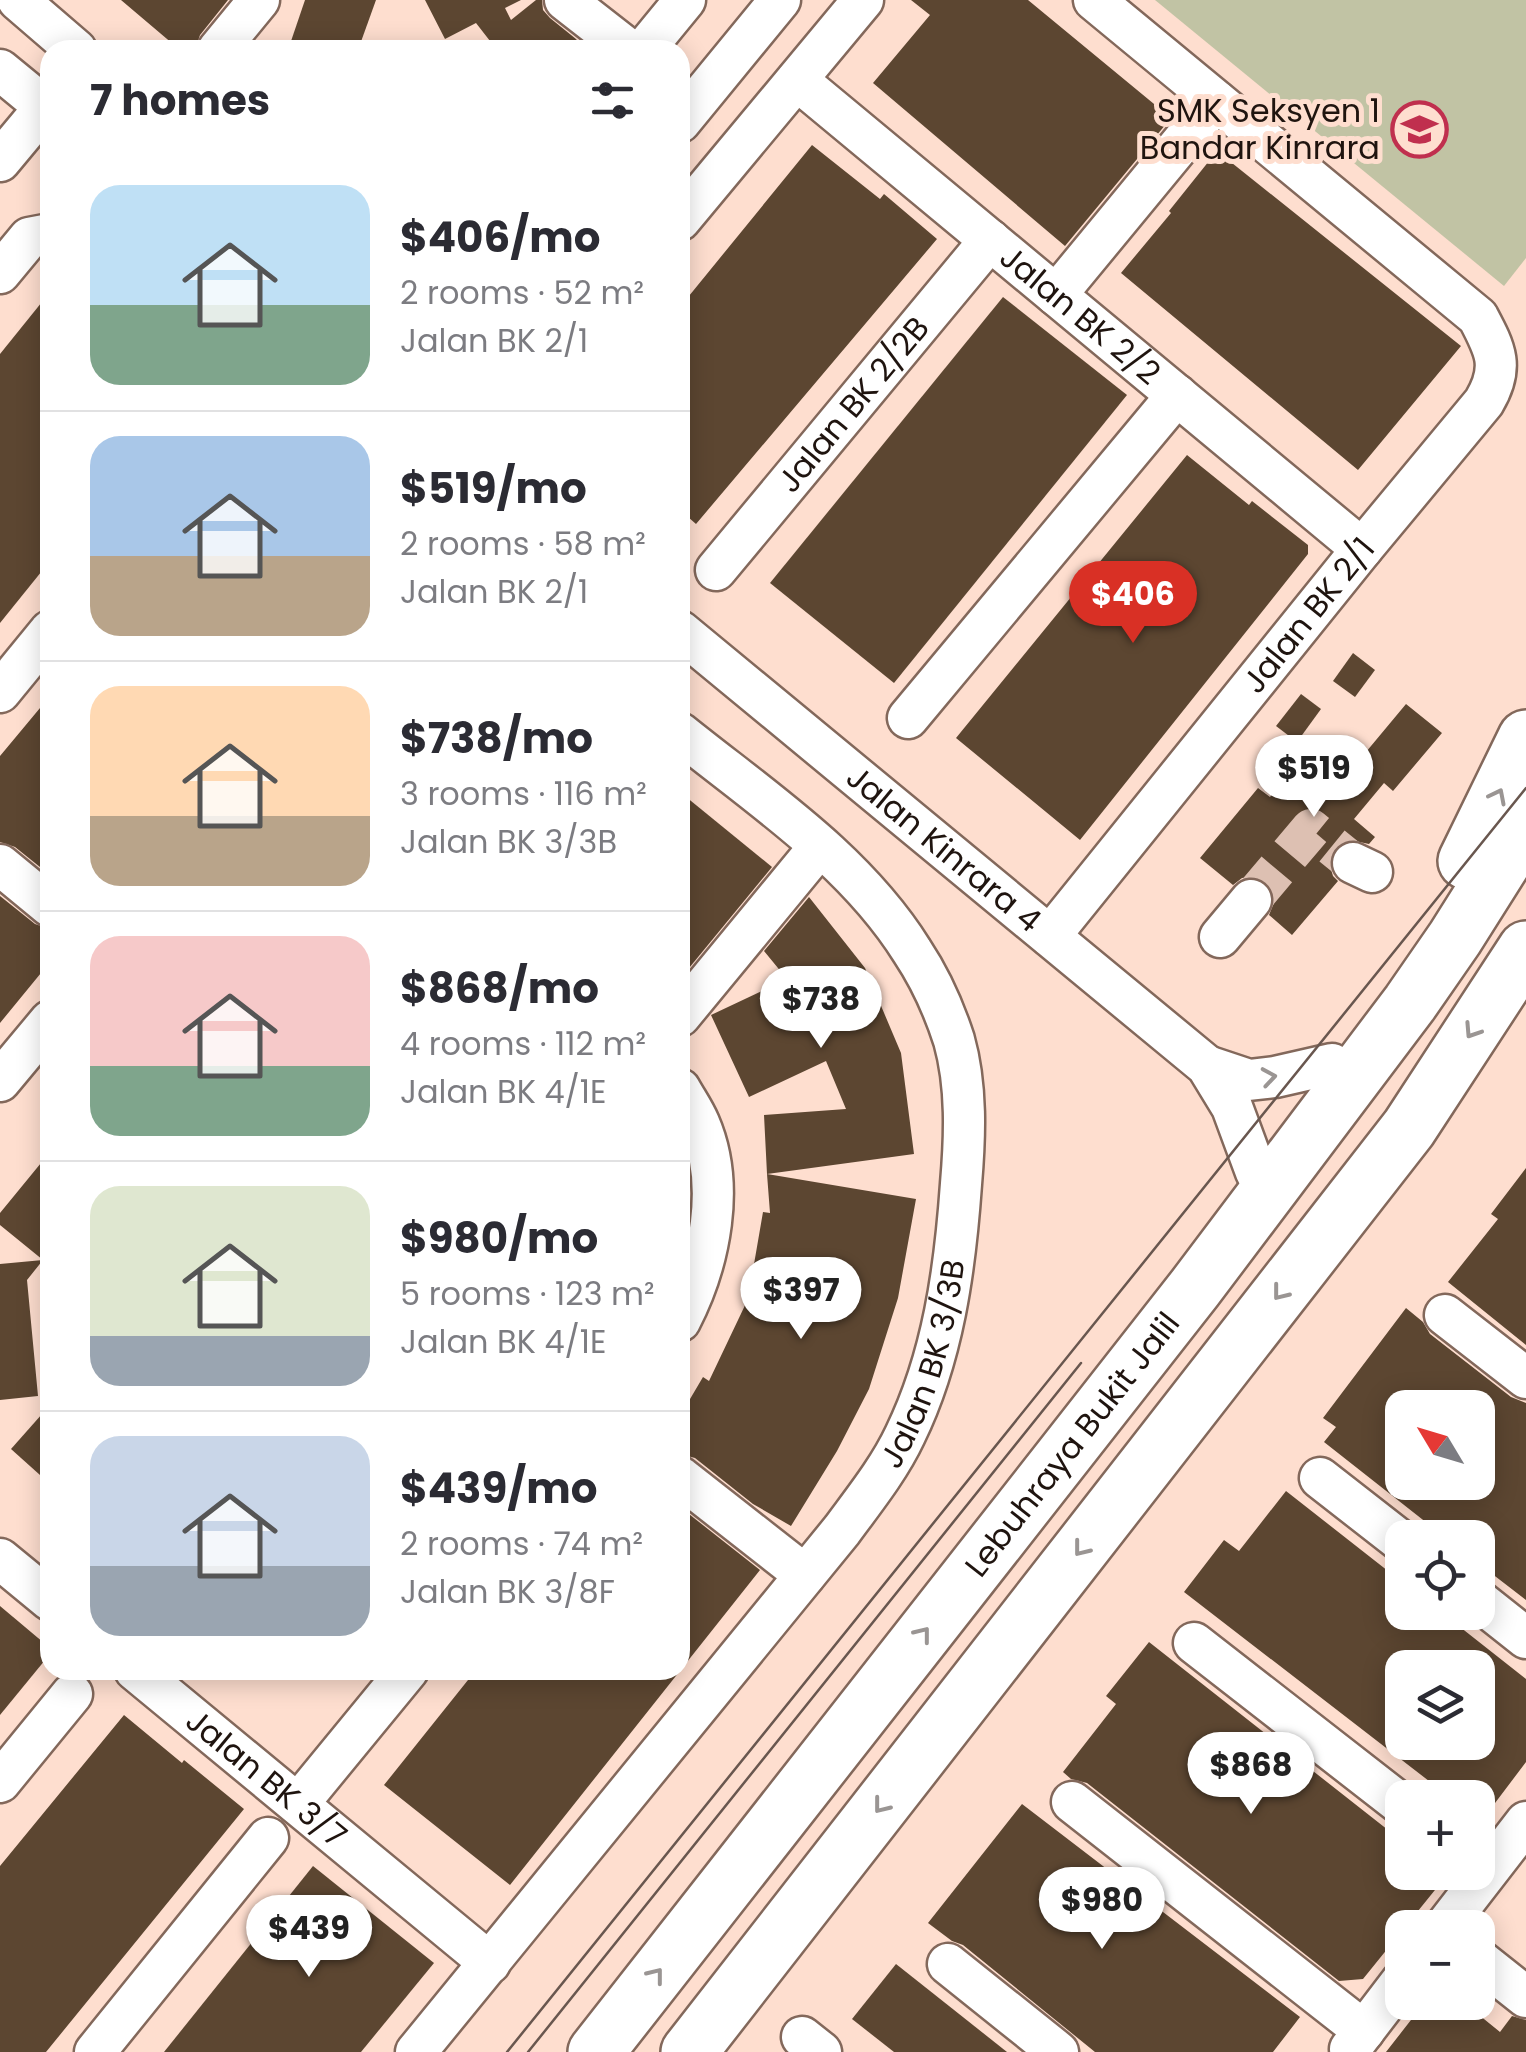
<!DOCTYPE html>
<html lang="en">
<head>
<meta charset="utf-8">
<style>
  body { margin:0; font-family:Poppins,sans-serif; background:#f2f2f3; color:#2b2b33; height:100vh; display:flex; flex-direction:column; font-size:38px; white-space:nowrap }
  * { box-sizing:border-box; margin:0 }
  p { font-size:32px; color:#7c7c81 }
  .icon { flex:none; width:55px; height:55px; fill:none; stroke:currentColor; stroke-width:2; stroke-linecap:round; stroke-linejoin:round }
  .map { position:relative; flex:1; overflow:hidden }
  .panel { position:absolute; left:40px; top:40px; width:650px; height:1640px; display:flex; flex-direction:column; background:#fff; border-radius:30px; box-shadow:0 5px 25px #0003 }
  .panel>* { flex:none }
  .needle { width:65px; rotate:308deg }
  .fabs { position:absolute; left:1385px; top:1390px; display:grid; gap:20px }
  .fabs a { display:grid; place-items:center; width:110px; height:110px; border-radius:20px; background:#fff; box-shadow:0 5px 25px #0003; font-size:50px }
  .price { position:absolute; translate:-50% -85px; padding:0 22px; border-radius:35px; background:#fff; color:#222; font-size:32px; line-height:65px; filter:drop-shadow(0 2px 5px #0008) }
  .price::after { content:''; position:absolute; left:50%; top:60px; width:30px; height:22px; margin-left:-15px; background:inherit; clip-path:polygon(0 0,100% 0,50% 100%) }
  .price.selected { background:#d93025; color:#fff }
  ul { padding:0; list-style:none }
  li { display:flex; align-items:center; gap:30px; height:250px; padding:0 50px }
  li+li { border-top:2px solid #e1e1e2 }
  li span { display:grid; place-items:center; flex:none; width:280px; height:200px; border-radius:30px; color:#555 }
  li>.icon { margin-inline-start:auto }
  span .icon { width:120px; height:120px; fill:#fffc; stroke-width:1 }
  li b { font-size:42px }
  h2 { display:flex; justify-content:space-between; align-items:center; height:120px; padding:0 50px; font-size:42px }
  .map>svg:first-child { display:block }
  .green { fill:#c1c3a4 }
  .building { fill:#5c4631; fill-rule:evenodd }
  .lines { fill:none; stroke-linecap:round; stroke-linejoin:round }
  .minor-tunnel { stroke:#ddc0b2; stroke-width:40; stroke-dasharray:40 20; stroke-linecap:butt }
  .minor-casing { stroke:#83685b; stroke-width:45 }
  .highway-casing { stroke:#83685b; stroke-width:60 }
  .minor { stroke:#fff; stroke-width:40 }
  .highway { stroke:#fff; stroke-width:55 }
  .tram { stroke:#69574f; stroke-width:2.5 }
  .oneway { stroke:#9a9593 }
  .labels { text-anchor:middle; stroke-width:10; stroke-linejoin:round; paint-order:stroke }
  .poi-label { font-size:32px; fill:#1f140f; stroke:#fedecf; text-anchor:end }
  .street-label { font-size:32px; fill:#1f140f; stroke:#fedecf }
</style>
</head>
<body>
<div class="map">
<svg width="1526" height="2052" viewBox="0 0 1526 2052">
  <rect width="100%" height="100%" fill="#fedecf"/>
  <polygon class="green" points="1155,0 1526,0 1526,258 1504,286"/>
  <g class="building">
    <polygon points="121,0 228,0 200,35 195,50 180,50"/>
    <polygon points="305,0 376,0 358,50 288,50"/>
    <polygon points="425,0 521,0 505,8 511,20 536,0 542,0 543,10 550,18 576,39 585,50 497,50 476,23 445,39"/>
    <polygon points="911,0 1028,0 1171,118 1065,246 873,83 930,15"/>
    <polygon points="812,145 880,199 884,194 937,239 696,524 680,510 680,307"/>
    <polygon points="1217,151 1461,346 1358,470 1121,273 1171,213 1169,211"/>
    <polygon points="50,292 50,561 0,623 0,354"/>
    <polygon points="1003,297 1127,395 894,683 770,583"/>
    <polygon points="1187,455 1249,505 1252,501 1308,545 1308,554 1080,840 956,738"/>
    <polygon points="1353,653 1375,670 1355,697 1333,681"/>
    <polygon points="1301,694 1321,709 1297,742 1276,726"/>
    <polygon points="50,696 50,875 15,847 0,842 0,756"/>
    <polygon points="1406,704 1442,733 1393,791 1384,783 1354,819 1375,837 1369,844 1350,840 1339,844 1332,852 1330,866 1333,876 1338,881 1292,935 1269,915 1274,903 1274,893 1267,883 1254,877 1242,878 1233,885 1200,858 1258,788 1270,797 1301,759 1324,779 1345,755 1356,764"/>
    <polygon points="680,792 772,867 680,979"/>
    <polygon points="0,896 35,924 50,929 50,962 0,1023"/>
    <polygon points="809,897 865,968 901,1053 914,1154 767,1174 764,1115 846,1109 826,1061 749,1097 711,1015 787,979 764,951"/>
    <polygon points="50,1152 50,1266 43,1260 27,1280 38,1396 0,1400 0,1264 43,1260 0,1225 0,1213"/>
    <polygon points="1526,1168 1526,1345 1448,1282 1498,1219 1491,1214"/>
    <polygon points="767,1174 916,1199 898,1298 869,1389 837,1451 791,1526 753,1504 695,1458 680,1454 680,1416 703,1377 709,1381 748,1299 763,1212 770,1213"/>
    <path d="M1406,1308l17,14 7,12 81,63 15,6v197l-48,-37v-25h-32l-122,-96 12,-15 -13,-9zM1402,1408h76v74h-76z"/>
    <polygon points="50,1405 50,1484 11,1449"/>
    <path d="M1286,1491l116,91v30h39l85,67v83l-37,49 -11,-9v-4h-27l-267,-206 40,-52 15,11zM1402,1668h76v74h-76z"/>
    <polygon points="680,1507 760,1570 510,1885 384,1785 476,1670 680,1670"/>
    <polygon points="0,1606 50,1648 50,1654 0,1715"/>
    <polygon points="1149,1642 1402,1841 1402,1872 1423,1872 1439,1885 1363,1979 1339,1981 1087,1783 1071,1779 1063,1772 1116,1704 1106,1696"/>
    <polygon points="124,1715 182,1763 184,1760 244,1809 46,2052 0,2052 0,1866"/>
    <polygon points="1022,1804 1300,2017 1273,2052 1095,2052 963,1945 952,1941 928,1923"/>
    <polygon points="313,1866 434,1963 361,2052 164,2052"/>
    <polygon points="896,1964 949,2006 1007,2052 894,2052 852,2019"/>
    <polygon points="1425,2002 1463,2002 1500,2032 1512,2016 1526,2020 1526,2052 1386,2052"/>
  </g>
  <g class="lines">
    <polyline class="minor-tunnel" points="1251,900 1311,829 1353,863"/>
    <defs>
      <g id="minor">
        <polyline points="18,0 76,50"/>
        <polyline points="565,0 629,50"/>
        <polyline points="218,50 259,0"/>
        <polyline points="644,50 685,0"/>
        <polyline points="0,70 50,111"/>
        <path id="s1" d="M797,80l565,469"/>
        <polyline points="680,122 780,0"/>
        <polyline points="0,161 45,107"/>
        <polyline points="680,220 863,0"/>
        <polyline points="0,273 29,238 50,234"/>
        <polyline points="1056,295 1216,101"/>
        <path id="s2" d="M716,570l274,-330"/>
        <path id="s3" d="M680,631l527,435 25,41 24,65"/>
        <polyline points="0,692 50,631"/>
        <polyline points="908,718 1177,395"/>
        <polyline points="1353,863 1372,872"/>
        <polyline points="0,865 50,906"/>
        <path id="s4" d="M1050,936l312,-387 122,-147c21,-35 11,-53 -6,-85l-384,-317"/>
        <polyline points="1220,937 1251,900"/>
        <polyline points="680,1016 820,846"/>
        <polyline points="1207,1066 1249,1080 1275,1077 1332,1064"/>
        <polyline points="0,1081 50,1021"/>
        <path d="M680,1089c6,11 14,22 19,34 27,62 11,140 -19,198"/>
        <polyline points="1445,1315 1526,1378"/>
        <polyline points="680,1477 805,1575"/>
        <polyline points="1320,1478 1402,1542"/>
        <polyline points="0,1559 50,1600"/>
        <polyline points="1478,1600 1526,1638"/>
        <polyline points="1194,1643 1402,1805"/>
        <path id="s5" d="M135,1670l355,293"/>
        <polyline points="0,1782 72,1694"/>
        <polyline points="1072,1802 1364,2031"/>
        <polyline points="298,1804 408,1670"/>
        <polyline points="1444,1928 1526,1822"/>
        <polyline points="1478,1959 1526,1997"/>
        <polyline points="948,1964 1058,2052"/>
        <polyline points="802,2037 821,2052"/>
        <polyline points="1350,2049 1402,1981"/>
        <polyline points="95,2052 268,1838"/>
        <path id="s6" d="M416,2052l426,-522c22,-30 47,-61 63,-95 38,-78 50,-165 56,-251 4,-47 6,-98 -7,-144 -10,-31 -24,-62 -42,-89 -57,-91 -150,-152 -232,-218"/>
      </g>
      <g id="highway">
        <polyline points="1466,861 1526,738"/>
        <path id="s7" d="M596,2052l599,-764 215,-285 45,-65 58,-92 13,-26"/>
        <polyline points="689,2052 1409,1128 1526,949"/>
      </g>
    </defs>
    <use href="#minor" class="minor-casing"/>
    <use href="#highway" class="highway-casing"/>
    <use href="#minor" class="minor"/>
    <use href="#highway" class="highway"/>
    <g class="tram">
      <polyline points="507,2052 1526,788"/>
      <polyline points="528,2052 1081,1363"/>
    </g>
  </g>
  <defs><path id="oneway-chevron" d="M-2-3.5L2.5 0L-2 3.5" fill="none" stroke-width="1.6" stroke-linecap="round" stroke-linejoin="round" transform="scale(2.5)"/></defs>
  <g class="oneway">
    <use href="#oneway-chevron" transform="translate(1498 796) rotate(-63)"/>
    <use href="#oneway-chevron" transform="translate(1472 1031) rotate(123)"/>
    <use href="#oneway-chevron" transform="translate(1269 1077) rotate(-9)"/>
    <use href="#oneway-chevron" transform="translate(1280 1293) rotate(128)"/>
    <use href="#oneway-chevron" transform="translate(1081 1549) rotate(128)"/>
    <use href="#oneway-chevron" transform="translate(923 1634) rotate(-52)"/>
    <use href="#oneway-chevron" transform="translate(881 1806) rotate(128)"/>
    <use href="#oneway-chevron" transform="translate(656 1975) rotate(-52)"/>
  </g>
  <defs>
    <symbol id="school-ring" viewBox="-11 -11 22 22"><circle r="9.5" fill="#fedecf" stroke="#c02f4e" stroke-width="1.5"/><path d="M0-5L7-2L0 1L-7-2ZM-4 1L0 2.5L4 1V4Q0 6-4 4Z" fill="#c02f4e"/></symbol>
  </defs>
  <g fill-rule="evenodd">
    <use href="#school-ring" x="1388" y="98" width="63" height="63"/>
  </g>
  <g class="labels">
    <g class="poi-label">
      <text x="1380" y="122">SMK Seksyen 1<tspan x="1380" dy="37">Bandar Kinrara</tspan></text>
    </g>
    <g class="street-label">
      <text dy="11" stroke="none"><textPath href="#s1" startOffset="368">Jalan BK 2/2</textPath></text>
      <text dy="11" stroke="none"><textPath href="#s2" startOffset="215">Jalan BK 2/2B</textPath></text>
      <text dy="11" stroke="none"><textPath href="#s4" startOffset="412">Jalan BK 2/1</textPath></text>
      <text dy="11" stroke="none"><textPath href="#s3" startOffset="342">Jalan Kinrara 4</textPath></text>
      <text dy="11" stroke="none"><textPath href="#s6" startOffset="862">Jalan BK 3/3B</textPath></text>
      <text dy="11" stroke="none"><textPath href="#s7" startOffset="772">Lebuhraya Bukit Jalil</textPath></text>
      <text dy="11" stroke="none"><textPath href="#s5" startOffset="170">Jalan BK 3/7</textPath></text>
    </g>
  </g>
</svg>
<div class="fabs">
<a><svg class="needle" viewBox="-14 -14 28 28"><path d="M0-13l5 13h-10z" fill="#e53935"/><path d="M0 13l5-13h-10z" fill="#7c7c81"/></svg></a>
<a><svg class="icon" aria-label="locate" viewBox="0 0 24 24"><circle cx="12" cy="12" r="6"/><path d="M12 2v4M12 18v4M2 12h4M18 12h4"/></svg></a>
<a><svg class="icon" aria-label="layers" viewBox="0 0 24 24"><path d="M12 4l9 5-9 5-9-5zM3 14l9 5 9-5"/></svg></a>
<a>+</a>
<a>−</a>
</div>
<b class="price selected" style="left:1133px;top:646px">$406</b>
<b class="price" style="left:1314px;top:820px">$519</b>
<b class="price" style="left:821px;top:1051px">$738</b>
<b class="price" style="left:801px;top:1342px">$397</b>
<b class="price" style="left:1251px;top:1817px">$868</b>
<b class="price" style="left:1102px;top:1952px">$980</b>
<b class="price" style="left:309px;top:1980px">$439</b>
<section class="panel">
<h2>7 homes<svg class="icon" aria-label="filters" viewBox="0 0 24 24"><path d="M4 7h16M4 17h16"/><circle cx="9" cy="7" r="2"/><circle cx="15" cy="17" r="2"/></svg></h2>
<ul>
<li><span style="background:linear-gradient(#bfe0f5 60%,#7fa58c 0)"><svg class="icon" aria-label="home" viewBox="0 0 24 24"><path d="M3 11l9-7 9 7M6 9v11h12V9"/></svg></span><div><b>$406/mo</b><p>2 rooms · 52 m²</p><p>Jalan BK 2/1</p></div></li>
<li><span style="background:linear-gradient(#a9c7e8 60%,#b9a48a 0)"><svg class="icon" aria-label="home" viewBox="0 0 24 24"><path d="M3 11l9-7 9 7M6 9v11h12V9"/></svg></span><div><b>$519/mo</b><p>2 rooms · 58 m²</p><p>Jalan BK 2/1</p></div></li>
<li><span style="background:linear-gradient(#ffd9b3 65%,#b9a48a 0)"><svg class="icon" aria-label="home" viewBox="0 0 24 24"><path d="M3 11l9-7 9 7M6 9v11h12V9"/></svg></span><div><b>$738/mo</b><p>3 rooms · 116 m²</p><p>Jalan BK 3/3B</p></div></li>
<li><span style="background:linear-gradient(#f6c9c9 65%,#7fa58c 0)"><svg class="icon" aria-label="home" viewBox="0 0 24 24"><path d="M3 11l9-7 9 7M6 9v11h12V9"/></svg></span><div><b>$868/mo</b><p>4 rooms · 112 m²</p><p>Jalan BK 4/1E</p></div></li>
<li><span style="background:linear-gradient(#dfe7d0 75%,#9aa5b1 0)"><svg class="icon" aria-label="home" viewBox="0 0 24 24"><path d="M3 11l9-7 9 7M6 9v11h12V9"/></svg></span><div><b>$980/mo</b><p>5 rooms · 123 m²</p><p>Jalan BK 4/1E</p></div></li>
<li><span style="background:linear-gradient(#c9d6e8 65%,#9aa5b1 0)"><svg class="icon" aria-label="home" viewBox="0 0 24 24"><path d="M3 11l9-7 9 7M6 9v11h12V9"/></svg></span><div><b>$439/mo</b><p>2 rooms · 74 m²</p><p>Jalan BK 3/8F</p></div></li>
</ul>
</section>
</div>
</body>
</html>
